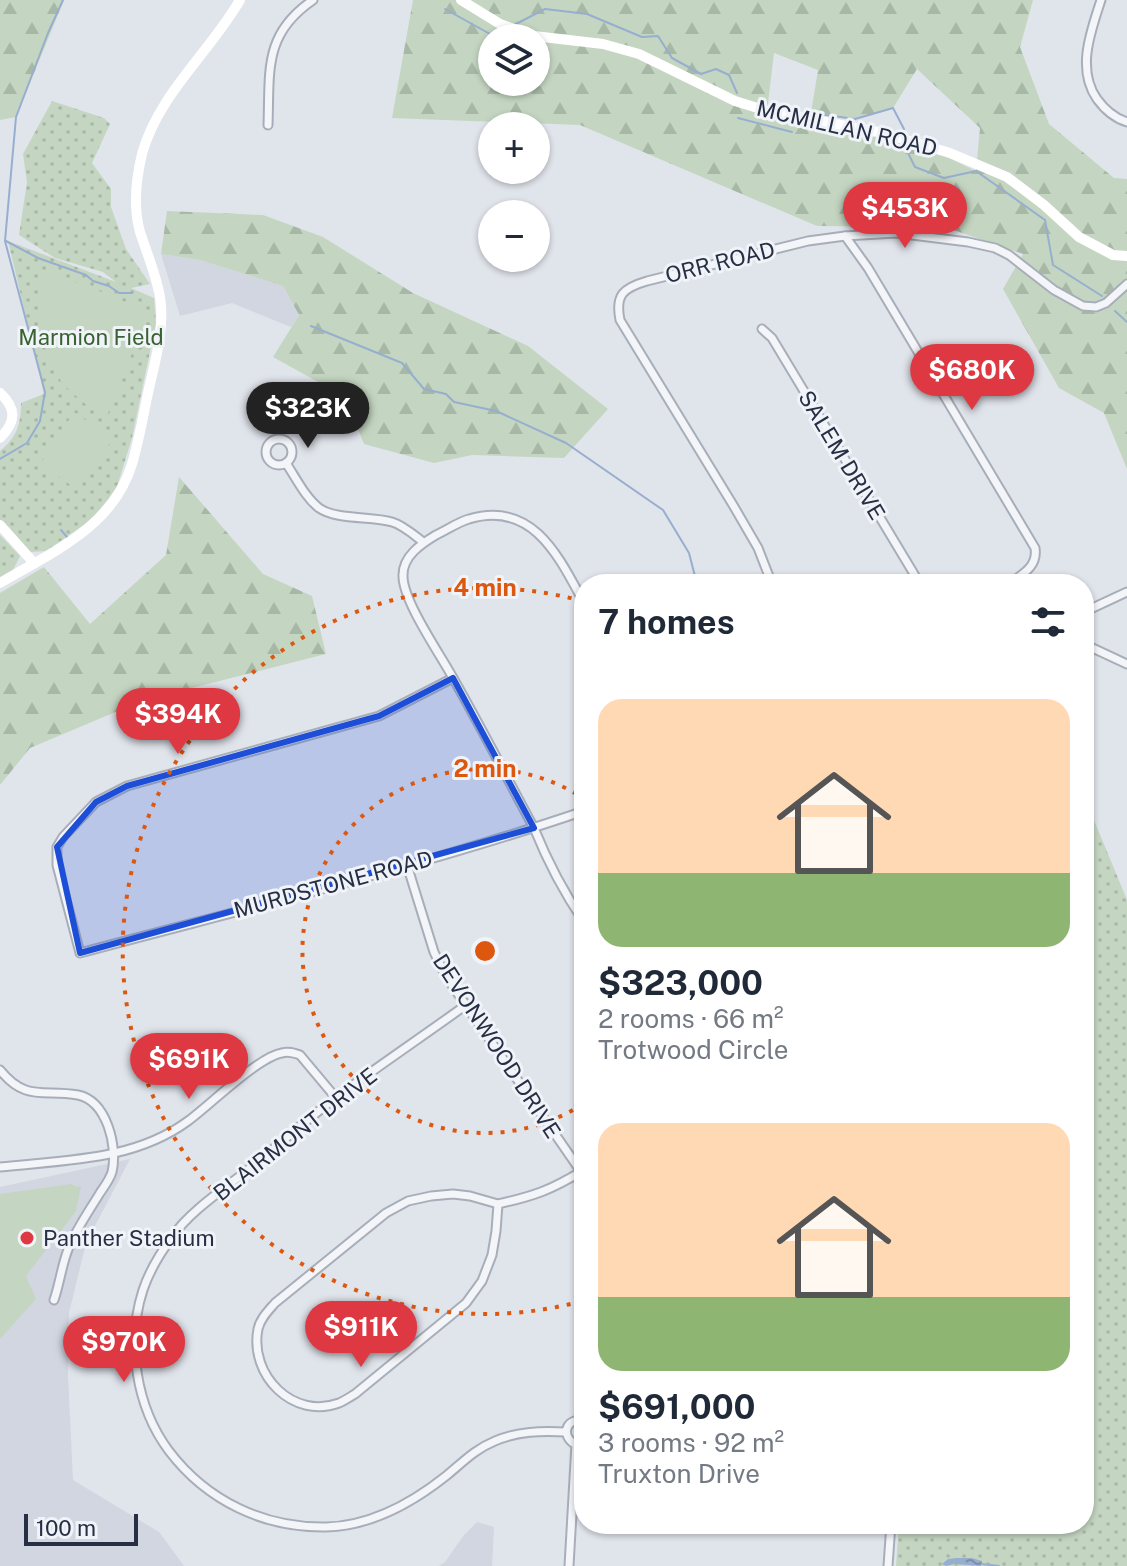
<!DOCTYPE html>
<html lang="en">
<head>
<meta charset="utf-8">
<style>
  body { margin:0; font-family:"Public Sans",sans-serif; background:#f6f6f7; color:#1f2937; height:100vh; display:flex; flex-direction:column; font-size:30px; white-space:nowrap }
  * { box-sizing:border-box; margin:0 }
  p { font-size:26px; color:#747a83 }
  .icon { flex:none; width:44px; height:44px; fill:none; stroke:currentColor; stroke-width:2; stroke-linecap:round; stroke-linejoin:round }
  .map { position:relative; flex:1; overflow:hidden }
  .side { position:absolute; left:574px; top:574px; width:520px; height:960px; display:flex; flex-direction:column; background:#fff; border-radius:32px; box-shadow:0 2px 6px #0004 }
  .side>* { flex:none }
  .fabs { position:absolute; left:478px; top:24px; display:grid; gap:16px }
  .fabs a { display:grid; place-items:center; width:72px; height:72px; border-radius:50%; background:#fff; box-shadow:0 2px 6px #0004; font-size:40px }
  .scale { position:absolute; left:24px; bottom:20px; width:114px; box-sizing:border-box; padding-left:8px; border:4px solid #272f45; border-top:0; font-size:22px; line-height:28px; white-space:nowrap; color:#272f45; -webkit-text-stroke:6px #f0f3f8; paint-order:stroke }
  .price { position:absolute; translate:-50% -68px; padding:0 18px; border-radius:28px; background:#de3843; color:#fff; font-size:26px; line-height:52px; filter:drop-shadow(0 2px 4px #0008) }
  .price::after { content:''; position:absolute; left:50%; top:48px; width:24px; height:18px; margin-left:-12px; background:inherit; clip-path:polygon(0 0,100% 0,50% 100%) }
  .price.selected { background:#222; color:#fff }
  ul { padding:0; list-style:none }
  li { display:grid; align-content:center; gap:16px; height:424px; padding:0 24px }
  li span { display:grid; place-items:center; height:248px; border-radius:24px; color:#555 }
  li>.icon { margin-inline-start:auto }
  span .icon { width:144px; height:144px; fill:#fffc; stroke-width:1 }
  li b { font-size:34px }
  h2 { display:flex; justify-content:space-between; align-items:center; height:96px; padding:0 24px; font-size:34px }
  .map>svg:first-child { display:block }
  .built { fill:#d2d6e0 }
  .grass { fill:url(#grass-dots) }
  .forest { fill:url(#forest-firs); fill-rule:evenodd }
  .garden { fill:#c4d6c1 }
  .water { fill:url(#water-ripples) }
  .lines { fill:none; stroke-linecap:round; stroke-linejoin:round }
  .stream { stroke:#97aecf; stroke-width:2 }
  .street-casing { stroke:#a8aeb9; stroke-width:11 }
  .street { stroke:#f4f5f9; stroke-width:7 }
  .secondary { stroke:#fff; stroke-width:10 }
  .marked { fill:#1d4ed8; fill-opacity:0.2; stroke:#1d4ed8; stroke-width:6; stroke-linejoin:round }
  .ring { fill:none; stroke:#de570f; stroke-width:4; stroke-dasharray:4 8 }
  .poi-dot { fill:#de3843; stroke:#f0f3f8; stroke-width:3 }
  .labels { text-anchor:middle; stroke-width:6; stroke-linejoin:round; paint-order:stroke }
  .street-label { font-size:22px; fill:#272f45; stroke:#f0f3f8 }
  .park-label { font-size:22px; fill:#386232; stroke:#f0f3f8 }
  .poi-label { font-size:22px; fill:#272f45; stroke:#f0f3f8; text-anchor:start }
  .centre { fill:#de570f; stroke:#f0f3f8; stroke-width:4 }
  .ring-label { font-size:24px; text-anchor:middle; font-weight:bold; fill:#de570f; stroke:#f0f3f8; stroke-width:6; stroke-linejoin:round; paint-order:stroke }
</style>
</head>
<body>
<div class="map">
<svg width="1127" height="1566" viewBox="0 0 1127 1566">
  <defs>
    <pattern id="grass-dots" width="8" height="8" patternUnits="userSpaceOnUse" patternTransform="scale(2)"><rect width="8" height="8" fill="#c4d6c1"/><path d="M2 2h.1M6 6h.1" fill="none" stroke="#a8b8a7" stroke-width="1.8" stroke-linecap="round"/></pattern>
    <pattern id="forest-firs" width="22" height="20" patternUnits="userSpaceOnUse" patternTransform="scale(2)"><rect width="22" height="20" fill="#c4d6c1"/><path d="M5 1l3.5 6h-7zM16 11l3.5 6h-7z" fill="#a8b8a7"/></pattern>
    <pattern id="water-ripples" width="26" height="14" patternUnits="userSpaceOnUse" patternTransform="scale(2)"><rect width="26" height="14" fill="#97aecf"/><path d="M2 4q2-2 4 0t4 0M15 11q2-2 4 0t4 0" fill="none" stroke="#7b8eaa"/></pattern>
  </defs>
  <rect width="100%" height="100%" fill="#e0e4eb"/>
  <g class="built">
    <polygon points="161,254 200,260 283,286 299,315 291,327 232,303 180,316"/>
    <polygon points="130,1159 86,1243 69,1313 68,1376 73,1480 159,1532 184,1566 0,1566 0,1187"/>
    <polygon points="477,1522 494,1527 492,1566 439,1566 445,1562 464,1535"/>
  </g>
  <g class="grass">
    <path d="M52,101l52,17 6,6 -18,39 19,26v18l15,42 24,35 -19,4 23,10 2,25 -24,115 -16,52 -25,30 -45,31 -16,1 -30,-31v-70c17,-14 21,-27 21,-48l23,-9 -36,-153 108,41 -13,-10 -48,-14 -36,-23 8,-53 -4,-28z"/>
    <polygon points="0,535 20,556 13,570 0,578"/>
    <polygon points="1084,796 1127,900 1127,1566 896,1566 899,1524 1084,1524"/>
  </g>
  <g class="forest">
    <polygon points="0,0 64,0 16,117 0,120"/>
    <path d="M413,0h620l-13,47 29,77 65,54 13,1v290l-23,-56 -45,-25 -56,-99 20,-35 -78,-27 -128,-1 -237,-101 -188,-7zM492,38h44v44h-44zM774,53l44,17 -7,43 44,6 38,-11 24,-39 63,59 -4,43 -52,-25 -157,-35z"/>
    <polygon points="167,211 263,215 323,237 413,293 528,346 608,409 564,458 472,455 434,463 364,444 345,397 273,357 299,315 283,286 200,260 161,254"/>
    <polygon points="179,477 263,574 312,596 326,654 144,700 30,748 0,785 0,593 44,567 90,624 166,555"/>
  </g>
  <g class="garden">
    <path d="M40,269l75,28v1l28,11 3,9 -41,103c-12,-11 -26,-22 -38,-33 -31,-33 -27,-78 -27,-119z"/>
    <polygon points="74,412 113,439 78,490 40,464"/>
    <polygon points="72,1184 74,1186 81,1187 76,1211 26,1276 36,1299 0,1339 0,1194"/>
  </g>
  <polygon class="water" points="956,1558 972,1558 982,1561 981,1566 954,1564 946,1566 942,1564 948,1559"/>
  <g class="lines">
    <g class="stream">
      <polyline points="445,9 490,34 500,33"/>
      <polyline points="514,25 545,9 587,14 642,37 658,36 672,58 701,74 716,69 729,75 737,93"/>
      <polyline points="811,113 855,119 893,108 904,129"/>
      <polyline points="738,118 792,132"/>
      <polyline points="905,147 915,167 944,178 976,171 1045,220 1053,265 1102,296"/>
      <polyline points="6,241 38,258 86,275 93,281 109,286 119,293 132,293"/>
      <polyline points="1115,311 1127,322"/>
      <polyline points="311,326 402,363 424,389 446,394 454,402 496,411 566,443 663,510 689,553 697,584"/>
      <polyline points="0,459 27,443 40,421 45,392 5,241 16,117 48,33 63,0"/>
      <polyline points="61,530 67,537"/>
      <polyline points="982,1564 999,1566"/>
    </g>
    <defs>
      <g id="street">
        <path d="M1101,0c-10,31 -25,69 -4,99 8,11 17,19 30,23"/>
        <path d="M268,125c2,-54 -5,-91 45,-125"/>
        <path d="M845,236l23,32 167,280c3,19 -13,26 -26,36"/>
        <polyline points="762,329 772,338 920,584"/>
        <circle cx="279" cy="452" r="13"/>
        <path d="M286,463c10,15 19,34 33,45 17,12 52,8 73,14 11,3 22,13 31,20"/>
        <path d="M772,584l-14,-36 -25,-43 -113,-185c-5,-25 3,-32 27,-39l161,-40 37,-5 51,-3 72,9 27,6 14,7 45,35 29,16 13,1 10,-4 21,-19"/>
        <path d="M584,603c-25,-46 -51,-103 -115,-84 -11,3 -22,11 -33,16 -15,9 -33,21 -33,40 -1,25 37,79 50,103 28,49 54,100 81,150 13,32 30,65 50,94"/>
        <polyline points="1084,612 1127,592"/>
        <polyline points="1084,644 1127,664"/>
        <path d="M453,678l-74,38 -252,70 -31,16 -33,35 -6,10v18l23,88c168,-45 339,-86 504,-142"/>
        <polyline points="407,865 434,952 445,975 584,1176"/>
        <path d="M466,1005c-43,31 -86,60 -128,91 -31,23 -59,49 -89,73 -25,20 -59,42 -77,68 -11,15 -23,35 -29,53 -17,52 -7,117 26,161 38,50 95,77 157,76 45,-1 86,-24 120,-51 16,-13 29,-27 49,-35 23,-10 46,-10 71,-9"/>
        <path d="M0,1070c26,32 43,19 78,25 29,6 40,52 34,77 -2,7 -8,15 -12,21 -11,18 -23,35 -31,54 -7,16 -9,36 -15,53"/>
        <path d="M0,1167c64,-7 134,-6 188,-46 22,-16 70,-64 94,-68 6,-2 12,0 18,2l36,43"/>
        <path d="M453,1194l17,2 28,8 -2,27 -4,24 -10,26 -16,22 -111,91c-5,3 -11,7 -16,9 -46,17 -90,-28 -81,-74 2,-10 10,-18 17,-26l111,-90 22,-12 23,-5z"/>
        <path d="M498,1204c36,-8 53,-14 84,-33"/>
        <polyline points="580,1420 584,1374"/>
        <path d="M584,1421c-16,-4 -24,12 -11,22l11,-1"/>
        <polyline points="569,1566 576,1444"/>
        <polyline points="888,1566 891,1524"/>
      </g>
    </defs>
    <use href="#street" class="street-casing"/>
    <use href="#street" class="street"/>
    <g class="secondary">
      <polyline points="461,0 500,24 534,36 603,44 639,54 735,101 767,111 883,133 950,153 1007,177 1044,205 1079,237 1113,255 1127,256"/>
      <path d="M0,393c17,16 16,29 0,45"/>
      <polyline points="0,525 34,563"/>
      <path d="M0,583c52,-31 113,-56 132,-119 7,-23 11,-48 16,-71 7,-32 17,-64 12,-96 -4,-23 -13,-43 -20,-65 -7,-25 -4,-53 2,-78 16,-59 68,-102 98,-154"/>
    </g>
  </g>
  <path class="marked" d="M453,678l81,150 -454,125 -23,-106 39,-45 31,-16 252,-70z"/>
  <g class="ring">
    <path d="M583 1104A182 182 0 1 1 583 798"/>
    <path d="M582 1301A363 363 0 1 1 582 601"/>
  </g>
  <circle class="poi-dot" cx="27" cy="1238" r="8"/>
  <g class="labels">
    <g class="street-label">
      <text transform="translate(847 128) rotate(13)" y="8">MCMILLAN ROAD</text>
      <text transform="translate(720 262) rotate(-14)" y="8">ORR ROAD</text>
      <text transform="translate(842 455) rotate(59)" y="8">SALEM DRIVE</text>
      <text transform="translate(333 884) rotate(-15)" y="8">MURDSTONE ROAD</text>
      <text transform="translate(497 1046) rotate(57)" y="8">DEVONWOOD DRIVE</text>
      <text transform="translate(295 1134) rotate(-38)" y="8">BLAIRMONT DRIVE</text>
    </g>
    <g class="park-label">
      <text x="91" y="345">Marmion Field</text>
    </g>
    <g class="poi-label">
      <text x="43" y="1246">Panther Stadium</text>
    </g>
  </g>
  <circle cx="485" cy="951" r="12" class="centre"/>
  <g class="ring-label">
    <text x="485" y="596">4 min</text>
    <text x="485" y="777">2 min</text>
  </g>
</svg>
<div class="fabs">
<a><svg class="icon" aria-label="layers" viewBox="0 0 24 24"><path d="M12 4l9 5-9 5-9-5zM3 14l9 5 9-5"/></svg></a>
<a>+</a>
<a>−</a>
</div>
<div class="scale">100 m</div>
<b class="price" style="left:905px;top:250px">$453K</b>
<b class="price" style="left:972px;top:412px">$680K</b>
<b class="price selected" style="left:308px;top:450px">$323K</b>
<b class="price" style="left:178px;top:756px">$394K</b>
<b class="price" style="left:189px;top:1101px">$691K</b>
<b class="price" style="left:361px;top:1369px">$911K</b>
<b class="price" style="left:124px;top:1384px">$970K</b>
<section class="side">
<h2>7 homes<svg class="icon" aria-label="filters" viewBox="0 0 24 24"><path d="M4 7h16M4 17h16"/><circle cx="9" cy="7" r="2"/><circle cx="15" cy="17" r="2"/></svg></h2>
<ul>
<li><span style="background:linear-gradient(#ffd9b3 70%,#8fb573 0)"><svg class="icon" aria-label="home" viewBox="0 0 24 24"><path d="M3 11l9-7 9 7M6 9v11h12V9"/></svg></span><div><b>$323,000</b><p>2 rooms · 66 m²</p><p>Trotwood Circle</p></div></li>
<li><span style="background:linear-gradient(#ffd9b3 70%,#8fb573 0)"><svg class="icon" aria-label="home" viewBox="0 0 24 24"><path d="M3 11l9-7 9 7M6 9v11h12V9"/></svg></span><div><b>$691,000</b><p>3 rooms · 92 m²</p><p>Truxton Drive</p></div></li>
</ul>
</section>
</div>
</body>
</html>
